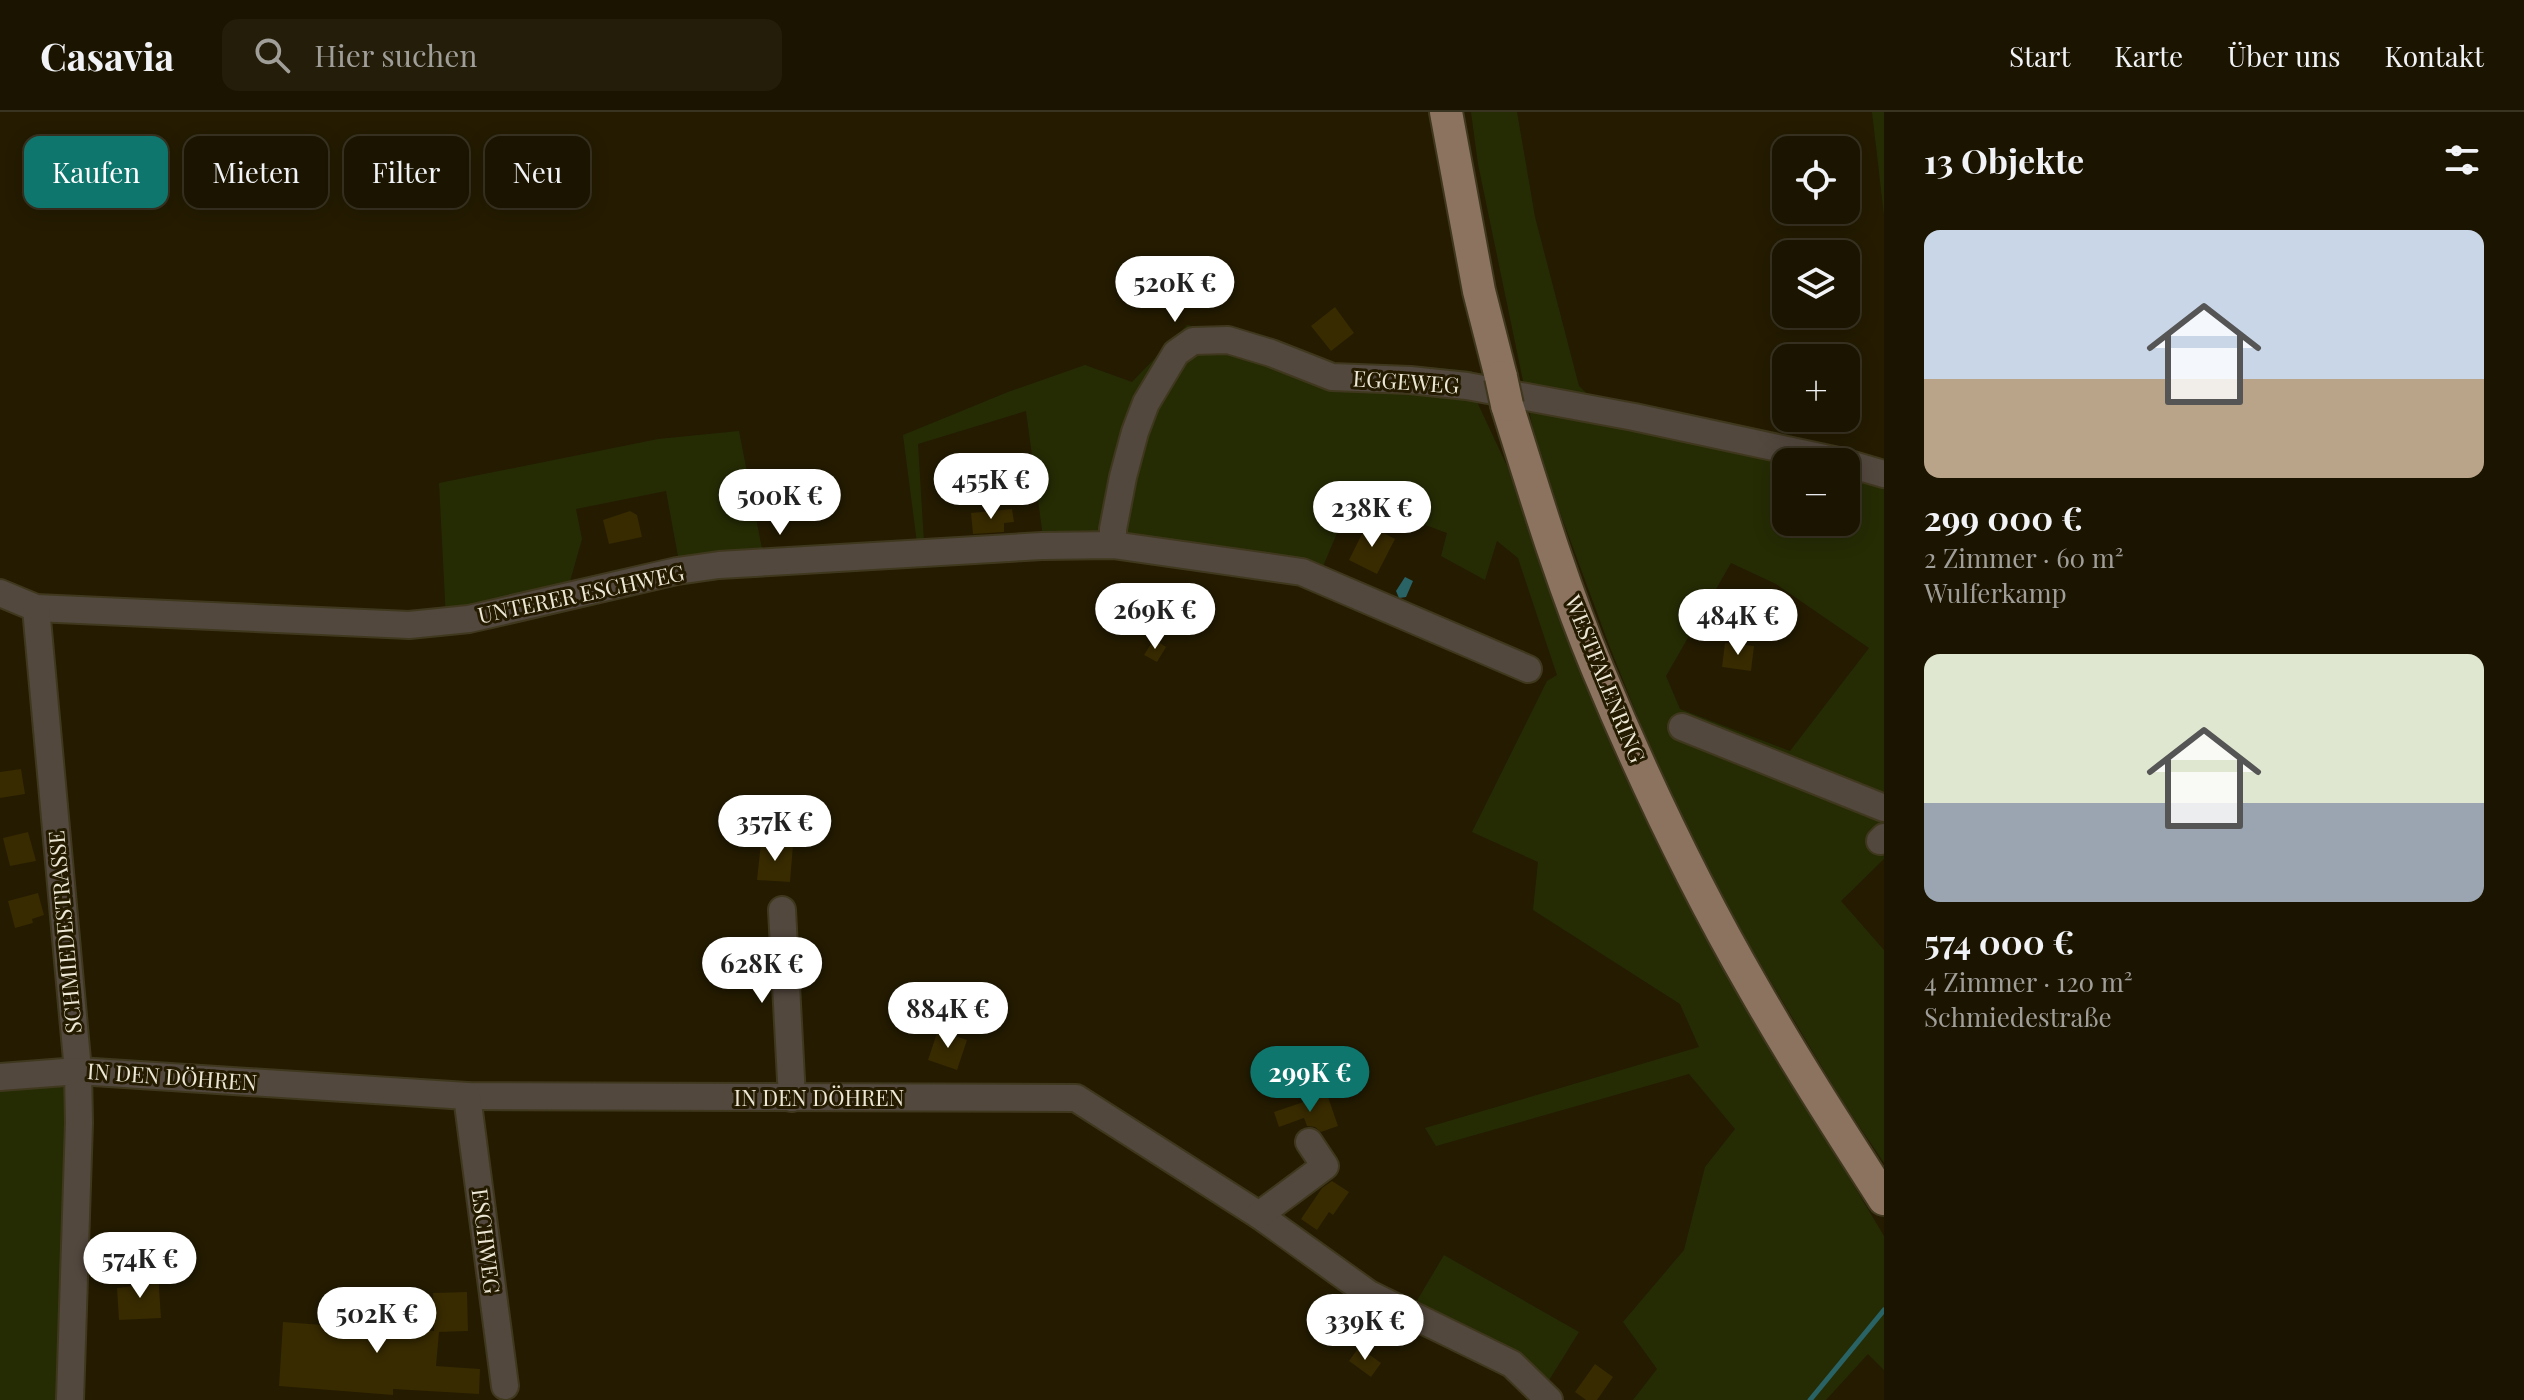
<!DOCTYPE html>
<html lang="de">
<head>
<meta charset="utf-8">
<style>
  body { margin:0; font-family:"Playfair Display",serif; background:#241d0a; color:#f1f3f6; height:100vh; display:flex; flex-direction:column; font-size:30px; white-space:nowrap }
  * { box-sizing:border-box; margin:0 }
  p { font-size:26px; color:#a09e99 }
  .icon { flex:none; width:44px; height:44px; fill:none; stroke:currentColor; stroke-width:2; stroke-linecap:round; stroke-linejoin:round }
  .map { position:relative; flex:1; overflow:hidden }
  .sheet { display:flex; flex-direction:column; background:#1b1400; width:640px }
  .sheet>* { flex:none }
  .top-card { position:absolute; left:24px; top:24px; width:760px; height:72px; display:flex; gap:16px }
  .fabs { position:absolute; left:1772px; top:24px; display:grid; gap:16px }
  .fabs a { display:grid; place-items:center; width:88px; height:88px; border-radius:16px; background:#1b1400; box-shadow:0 4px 20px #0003,0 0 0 2px #393322; font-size:40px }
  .price { position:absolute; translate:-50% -68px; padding:0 18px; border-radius:28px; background:#fff; color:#222; font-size:26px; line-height:52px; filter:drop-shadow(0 2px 4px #0008) }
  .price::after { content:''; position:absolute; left:50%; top:48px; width:24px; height:18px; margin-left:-12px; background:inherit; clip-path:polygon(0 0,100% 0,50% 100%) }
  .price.active { background:#0f766e; color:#fff }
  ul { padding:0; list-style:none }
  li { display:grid; align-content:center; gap:16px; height:424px; padding:0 40px }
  li span { display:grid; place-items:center; height:248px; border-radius:16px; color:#555 }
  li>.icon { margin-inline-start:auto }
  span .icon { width:144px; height:144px; fill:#fffc; stroke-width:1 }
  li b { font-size:34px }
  h2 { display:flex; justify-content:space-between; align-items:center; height:96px; padding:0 40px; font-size:34px }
  .pill { padding:0 28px; border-radius:16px; background:#1b1400; box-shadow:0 4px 20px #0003,0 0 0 2px #393322; font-size:28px; line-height:72px }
  .pill.active { background:#0f766e; color:#fff }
  header { display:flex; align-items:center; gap:48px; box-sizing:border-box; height:112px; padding:0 40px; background:#1b1400; border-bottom:2px solid #393322 }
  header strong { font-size:38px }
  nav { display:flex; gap:44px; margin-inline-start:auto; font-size:28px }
  .search { width:560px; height:72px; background:#241d0a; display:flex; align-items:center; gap:20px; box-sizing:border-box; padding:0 28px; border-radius:16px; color:#a09e99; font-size:30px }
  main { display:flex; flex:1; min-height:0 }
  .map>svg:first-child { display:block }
  .green { fill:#252c04; fill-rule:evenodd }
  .water { fill:#296366 }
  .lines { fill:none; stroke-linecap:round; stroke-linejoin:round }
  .stream { stroke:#296366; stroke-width:5 }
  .building { fill:#382b00 }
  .minor-casing { stroke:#40381e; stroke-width:30 }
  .major-casing { stroke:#40381e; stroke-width:36 }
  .minor { stroke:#53483e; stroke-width:26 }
  .major { stroke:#8b7360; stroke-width:32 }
  .major-bridge-casing { stroke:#40381e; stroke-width:36; stroke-linecap:butt }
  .major-bridge { stroke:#8b7360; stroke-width:32 }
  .labels { text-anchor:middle; stroke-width:6; stroke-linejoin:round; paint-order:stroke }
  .street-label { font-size:22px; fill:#ede7d5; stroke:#241b00 }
</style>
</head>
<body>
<header>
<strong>Casavia</strong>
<div class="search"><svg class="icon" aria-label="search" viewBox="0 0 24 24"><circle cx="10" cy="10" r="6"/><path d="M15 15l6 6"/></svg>Hier suchen</div>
<nav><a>Start</a><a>Karte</a><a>Über uns</a><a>Kontakt</a></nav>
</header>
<main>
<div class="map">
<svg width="1884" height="1288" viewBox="0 0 1884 1288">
  <rect width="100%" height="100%" fill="#241b00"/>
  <g class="green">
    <path d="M1471,0h46l18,105 44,169 40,39 167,37v60h60v-50l38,12v375l-43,42 43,49v213l-41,-61 -121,-202 -62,-127 -51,-128 -71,-192 -60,-289zM1731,451l45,21 93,64 -79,103 -110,-42 -14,-33z"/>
    <polygon points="1872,0 1884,0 1884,103"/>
    <polygon points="1187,213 1265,227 1262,245 1404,275 1405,253 1472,259 1478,292 1508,356 1568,527 1618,650 1665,749 1737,878 1884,1124 1884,1258 1868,1242 1826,1288 1633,1288 1657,1257 1623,1210 1684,1138 1705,1055 1735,1017 1689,962 1436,1034 1425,1016 1699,935 1680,892 1533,798 1538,750 1472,720 1547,569 1557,563 1518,446 1497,429 1485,468 1441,444 1447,421 1352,386 1321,459 1043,425 1026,299 918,332 924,430 917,431 903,323 1008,280 1085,253 1132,270"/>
    <polygon points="739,319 764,447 680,455 666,379 576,397 582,427 567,480 446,507 439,371 658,327"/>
    <polygon points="59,967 70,974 60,1288 0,1288 0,971"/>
    <polygon points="1444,1143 1579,1220 1546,1273 1415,1192"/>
  </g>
  <polygon class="water" points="1405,465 1413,469 1406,485 1399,486 1396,479"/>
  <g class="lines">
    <polyline class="stream" points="1810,1288 1884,1198"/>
  </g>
  <g class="building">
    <polygon points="1335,195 1354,221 1331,239 1311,214"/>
    <polygon points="1012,397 1014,410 1004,411 1004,420 973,422 971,401"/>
    <polygon points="630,399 637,403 642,425 609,432 603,408"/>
    <polygon points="1367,412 1395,427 1377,462 1349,448"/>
    <polygon points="1131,471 1158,471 1158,474 1174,474 1174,491 1159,491 1159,498 1132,499"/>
    <polygon points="1154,527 1166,535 1157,550 1144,543"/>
    <polygon points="1725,531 1754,534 1751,559 1722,555"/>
    <polygon points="21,657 25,682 0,686 0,660"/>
    <polygon points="28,720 36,749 10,754 3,726"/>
    <polygon points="761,731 793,733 790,770 757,768"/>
    <polygon points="38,781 44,803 32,807 33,811 15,816 8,789"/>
    <polygon points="938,918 967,928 957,958 928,948"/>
    <polygon points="1327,982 1338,1014 1321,1020 1315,1015 1307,1014 1304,1006 1279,1015 1274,1000"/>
    <polygon points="1332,1069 1349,1080 1333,1103 1329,1100 1317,1118 1301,1107 1322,1076"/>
    <polygon points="158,1161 161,1206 119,1208 117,1176 144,1173 143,1162"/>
    <polygon points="467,1180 468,1219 439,1220 436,1254 480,1257 479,1282 393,1277 393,1283 279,1274 283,1210 336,1214 336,1211 434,1219 433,1181"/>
    <polygon points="1359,1235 1381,1251 1371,1265 1349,1249"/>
    <polygon points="1595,1252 1613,1265 1597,1288 1586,1288 1575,1280"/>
  </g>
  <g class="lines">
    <defs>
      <g id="minor">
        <polyline points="1846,351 1884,362"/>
        <polyline points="1113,433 1113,417 1123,365 1135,320 1146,291 1176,241 1193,229 1228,228 1271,241 1332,265 1410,268 1467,274 1634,305 1843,350"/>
        <polyline points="0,481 36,496 409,513 469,507 677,459 719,453 1042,434 1113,433 1302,460 1528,557"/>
        <polyline points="36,496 78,959 79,1011 70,1288"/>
        <polyline points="1682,615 1884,696"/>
        <polyline points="1880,729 1884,725"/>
        <polyline points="782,798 792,986"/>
        <polyline points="0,965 78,959 467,984 1076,986 1259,1103 1369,1182 1512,1252 1549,1288"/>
        <polyline points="467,984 505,1274"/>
        <polyline points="1259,1103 1325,1054 1309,1030"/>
      </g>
      <g id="major">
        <polyline points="1446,0 1479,179 1501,265"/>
        <path d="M1507,293c28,89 55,179 91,265 45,108 96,215 155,317 41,72 86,142 131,212"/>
      </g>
    </defs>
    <use href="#minor" class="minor-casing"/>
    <use href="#major" class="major-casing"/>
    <use href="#minor" class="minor"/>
    <use href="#major" class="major"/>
    <defs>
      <polyline id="major-bridge" points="1501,265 1507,293"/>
    </defs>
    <use href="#major-bridge" class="major-bridge-casing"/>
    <use href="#major-bridge" class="major-bridge"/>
  </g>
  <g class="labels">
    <g class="street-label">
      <text transform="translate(1406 270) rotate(4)" y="8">EGGEWEG</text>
      <text transform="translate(581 482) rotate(-12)" y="8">UNTERER ESCHWEG</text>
      <text transform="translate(1605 567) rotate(68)" y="8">WESTFALENRING</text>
      <text transform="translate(65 820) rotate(-95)" y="8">SCHMIEDESTRASSE</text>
      <text transform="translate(172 965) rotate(4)" y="8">IN DEN DÖHREN</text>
      <text x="819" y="994">IN DEN DÖHREN</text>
      <text transform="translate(486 1129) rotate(83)" y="8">ESCHWEG</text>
    </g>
  </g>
</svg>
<div class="fabs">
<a><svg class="icon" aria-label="locate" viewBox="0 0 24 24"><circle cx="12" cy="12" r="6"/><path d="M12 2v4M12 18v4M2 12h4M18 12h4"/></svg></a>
<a><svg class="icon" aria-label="layers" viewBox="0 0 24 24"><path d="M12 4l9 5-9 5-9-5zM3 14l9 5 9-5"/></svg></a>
<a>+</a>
<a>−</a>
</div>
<b class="price" style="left:1175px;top:212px">520K €</b>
<b class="price" style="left:991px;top:409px">455K €</b>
<b class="price" style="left:780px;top:425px">500K €</b>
<b class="price" style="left:1372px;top:437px">238K €</b>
<b class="price" style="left:1155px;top:539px">269K €</b>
<b class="price" style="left:1738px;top:545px">484K €</b>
<b class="price" style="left:775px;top:751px">357K €</b>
<b class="price" style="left:762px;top:893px">628K €</b>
<b class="price" style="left:948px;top:938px">884K €</b>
<b class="price active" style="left:1310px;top:1002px">299K €</b>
<b class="price" style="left:140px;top:1188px">574K €</b>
<b class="price" style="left:377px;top:1243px">502K €</b>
<b class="price" style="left:1365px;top:1250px">339K €</b>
<div class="top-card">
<a class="pill active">Kaufen</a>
<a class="pill">Mieten</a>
<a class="pill">Filter</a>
<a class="pill">Neu</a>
</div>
</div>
<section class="sheet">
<h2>13 Objekte<svg class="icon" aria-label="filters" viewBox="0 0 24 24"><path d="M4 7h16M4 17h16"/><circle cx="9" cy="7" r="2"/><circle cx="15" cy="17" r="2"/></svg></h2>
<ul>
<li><span style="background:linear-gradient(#c9d6e8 60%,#b9a48a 0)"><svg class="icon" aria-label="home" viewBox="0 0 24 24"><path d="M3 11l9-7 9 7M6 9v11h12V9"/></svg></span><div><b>299 000 €</b><p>2 Zimmer · 60 m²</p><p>Wulferkamp</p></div></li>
<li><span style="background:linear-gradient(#dfe7d0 60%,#9aa5b1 0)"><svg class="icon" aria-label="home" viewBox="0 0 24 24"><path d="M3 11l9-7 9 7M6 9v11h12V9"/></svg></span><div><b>574 000 €</b><p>4 Zimmer · 120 m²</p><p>Schmiedestraße</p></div></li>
</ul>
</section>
</main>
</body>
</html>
